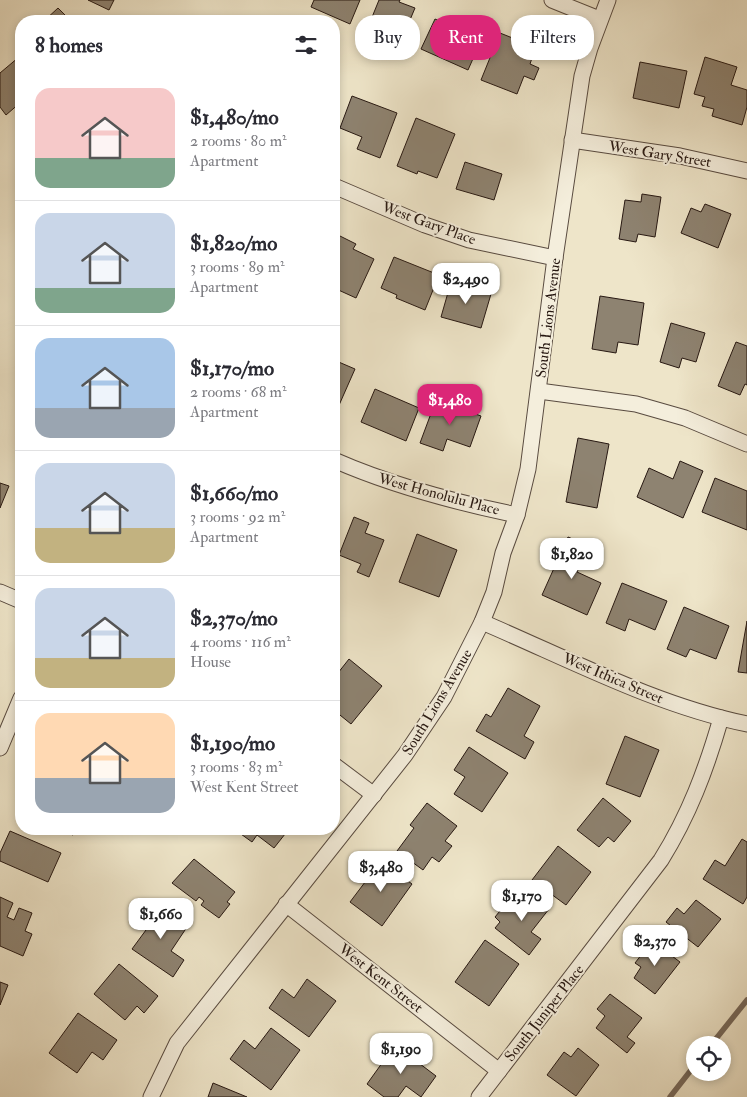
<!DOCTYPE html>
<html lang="en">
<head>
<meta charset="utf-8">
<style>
  body { margin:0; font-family:"IM FELL Double Pica",serif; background:#f7f7f7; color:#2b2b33; height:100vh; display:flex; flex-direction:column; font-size:19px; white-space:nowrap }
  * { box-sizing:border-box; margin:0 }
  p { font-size:16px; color:#7c7c81 }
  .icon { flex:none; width:28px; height:28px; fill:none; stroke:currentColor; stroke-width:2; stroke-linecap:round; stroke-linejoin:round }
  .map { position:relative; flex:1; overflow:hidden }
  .panel { position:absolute; left:15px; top:15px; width:325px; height:820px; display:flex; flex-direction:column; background:#fff; border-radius:20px; box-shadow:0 2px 8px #0003 }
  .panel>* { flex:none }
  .hud { position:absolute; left:355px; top:15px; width:316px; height:45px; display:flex; gap:10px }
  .tools { position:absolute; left:686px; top:1036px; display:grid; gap:10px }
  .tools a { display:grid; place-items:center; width:45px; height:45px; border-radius:50%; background:#fff; box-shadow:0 2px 8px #0003; font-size:25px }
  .price { position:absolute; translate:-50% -42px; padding:0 11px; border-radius:10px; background:#fff; color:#222; font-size:16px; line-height:32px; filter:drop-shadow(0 1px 2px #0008) }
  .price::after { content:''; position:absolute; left:50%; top:30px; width:15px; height:11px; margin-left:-8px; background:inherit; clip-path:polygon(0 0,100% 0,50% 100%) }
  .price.active { background:#db2777; color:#fff }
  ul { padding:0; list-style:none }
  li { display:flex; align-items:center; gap:15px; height:125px; padding:0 20px }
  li+li { border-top:1px solid #e1e1e2 }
  li span { display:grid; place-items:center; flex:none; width:140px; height:100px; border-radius:15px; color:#555 }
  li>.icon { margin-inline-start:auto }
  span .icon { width:60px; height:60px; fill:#fffc; stroke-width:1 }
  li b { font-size:21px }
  h2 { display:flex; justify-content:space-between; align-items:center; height:60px; padding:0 20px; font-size:21px }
  .tag { padding:0 18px; border-radius:20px; background:#fff; box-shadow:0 2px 8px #0003; font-size:18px; line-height:45px }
  .tag.active { background:#db2777; color:#fff }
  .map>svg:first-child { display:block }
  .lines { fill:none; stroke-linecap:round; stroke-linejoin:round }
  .stream { stroke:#76695b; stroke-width:5.5 }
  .building { fill:#8e8371; stroke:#271812 }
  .minor-casing { stroke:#594b40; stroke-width:17 }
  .minor { stroke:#f4eedc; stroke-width:15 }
  .labels { text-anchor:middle; stroke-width:4; stroke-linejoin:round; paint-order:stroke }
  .street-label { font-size:15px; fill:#271812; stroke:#f4eedc }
</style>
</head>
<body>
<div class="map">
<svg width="747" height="1097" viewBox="0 0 747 1097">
  <rect width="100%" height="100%" fill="#eee5c9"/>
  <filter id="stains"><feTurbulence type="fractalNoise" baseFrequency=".004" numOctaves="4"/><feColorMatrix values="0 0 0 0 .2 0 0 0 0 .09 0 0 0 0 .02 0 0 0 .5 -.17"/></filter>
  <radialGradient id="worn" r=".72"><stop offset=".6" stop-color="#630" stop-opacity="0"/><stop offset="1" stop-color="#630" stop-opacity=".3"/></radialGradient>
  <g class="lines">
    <g class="stream">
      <polyline points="711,1045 747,1000"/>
      <polyline points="670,1097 695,1065"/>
    </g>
  </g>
  <g class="building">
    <polygon points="88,0 114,0 109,10"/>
    <polygon points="314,0 360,0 350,24 311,7"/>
    <polygon points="379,0 400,0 399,2 415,8 399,46 366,32"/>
    <polygon points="58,8 71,21 44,21"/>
    <polygon points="435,19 462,31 467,19 487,27 468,70 421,49"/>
    <polygon points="500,33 520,41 516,51 532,58 530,64 539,68 534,80 524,76 517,94 481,80"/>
    <polygon points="19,57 21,60 21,102 6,115 0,107 0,73"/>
    <polygon points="705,57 737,67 731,85 747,90 747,107 742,125 712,116 714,109 702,106 705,97 694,94"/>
    <polygon points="640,62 687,71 679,108 633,98"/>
    <polygon points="352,96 397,113 380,158 357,149 362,137 340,128"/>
    <polygon points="416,118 455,134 437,178 418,171 417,174 397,166"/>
    <polygon points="465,162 502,174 494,200 456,189"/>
    <polygon points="642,194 661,197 655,237 638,234 636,242 619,239 625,200 641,202"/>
    <polygon points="705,204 731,214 718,248 681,233 691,208 701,212"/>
    <polygon points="338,235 356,244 353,249 374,259 356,298 334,288 334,244"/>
    <polygon points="394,257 439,275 425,310 396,298 397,295 381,288"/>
    <polygon points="451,282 491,294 481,328 441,317"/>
    <polygon points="600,296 644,303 638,345 618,342 616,353 592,349"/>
    <polygon points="671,323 705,333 696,362 682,358 679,368 660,362"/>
    <polygon points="736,342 747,346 747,385 745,384 740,395 718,386"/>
    <polygon points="334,360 355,369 336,412 334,411"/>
    <polygon points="375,389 419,408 406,441 361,422"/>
    <polygon points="436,400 481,416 470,447 447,439 443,451 420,443"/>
    <polygon points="578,438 609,444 597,508 566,502"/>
    <polygon points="680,461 703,471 683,518 637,497 649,468 673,479"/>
    <polygon points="715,478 747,491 747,530 702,512"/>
    <polygon points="0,483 9,486 0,508"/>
    <polygon points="354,517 369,523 365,533 384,540 369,577 357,572 361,564 339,555"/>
    <polygon points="417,534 457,550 439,597 399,582"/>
    <polygon points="568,537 589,546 577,572 601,583 587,615 542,595"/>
    <polygon points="622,583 667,601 655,630 629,619 625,631 606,623"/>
    <polygon points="684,607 729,626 716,659 690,649 686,657 667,649"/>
    <polygon points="747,621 747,673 738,672"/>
    <polygon points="349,659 382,686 351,724 335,711 339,706 334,702 334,678"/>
    <polygon points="508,688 540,706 524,736 534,742 525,759 476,731 486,714 491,717"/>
    <polygon points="625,736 659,750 640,797 606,784"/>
    <polygon points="469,747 508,773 482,812 454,794 465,777 454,770"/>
    <polygon points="603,798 631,821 614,842 608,837 599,847 577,830"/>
    <polygon points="427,803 457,826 445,841 452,846 439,862 432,857 423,870 397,851 414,828 410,825"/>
    <polygon points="57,829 76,829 73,835"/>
    <polygon points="234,829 289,829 274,848 257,835 252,842"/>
    <polygon points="10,831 61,853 48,882 0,861 0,853"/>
    <polygon points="742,839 747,842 747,897 743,904 703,879 715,860 725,866"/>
    <polygon points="558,846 591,872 566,905 532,880"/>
    <polygon points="194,859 235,892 227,902 230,904 219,918 201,905 204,901 199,897 196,901 172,883"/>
    <polygon points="381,861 412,884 382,926 350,902"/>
    <polygon points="525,890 549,909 531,932 541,939 529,955 495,928 500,922 495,917 504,906 509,910"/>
    <polygon points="0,897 13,903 7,917 14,920 19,908 32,913 25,931 32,934 23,956 0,946"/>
    <polygon points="696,900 721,919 698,947 666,922 677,908 684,914"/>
    <polygon points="150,905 174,921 177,916 189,924 171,951 184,960 173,977 132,949 146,930 137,924"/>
    <polygon points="485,940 519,964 489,1006 455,982"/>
    <polygon points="652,941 680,962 655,994 634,978 641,967 635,963"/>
    <polygon points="119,964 158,996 144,1013 137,1006 125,1020 94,994"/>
    <polygon points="307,979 336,1001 309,1037 269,1008 282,989 294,998"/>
    <polygon points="0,982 8,985 0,1005"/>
    <polygon points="610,994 642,1018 627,1037 635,1043 627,1053 596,1028 605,1016 597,1009"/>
    <polygon points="78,1013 117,1040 103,1060 92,1052 77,1073 49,1053"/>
    <polygon points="271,1028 300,1050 271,1090 230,1059 244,1040 255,1049"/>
    <polygon points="395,1045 436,1076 421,1097 406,1086 398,1097 384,1097 367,1084"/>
    <polygon points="578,1048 599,1065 576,1096 547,1075 564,1052 571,1057"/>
    <polygon points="213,1083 247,1097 208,1097"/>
  </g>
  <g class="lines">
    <defs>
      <g id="minor">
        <polyline points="552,0 599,19"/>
        <polyline points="572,140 680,156 747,171"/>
        <polyline points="334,186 425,225 469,240 555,258"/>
        <polyline points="539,391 636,404 685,418 747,444"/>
        <path d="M334,460c59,26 120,42 183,55"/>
        <polyline points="0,592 21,601"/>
        <path d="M482,622c87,37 173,83 265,102"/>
        <polyline points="0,748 21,698"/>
        <polyline points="334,765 374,795"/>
        <polyline points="286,904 499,1071"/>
        <polyline points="151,1097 177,1043 405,755 444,697 482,622 494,592 503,553 517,515 528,469 555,258 582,76 590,48 608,0"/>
        <path d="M479,1097l182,-237c28,-45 45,-90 60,-142"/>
      </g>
    </defs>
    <use href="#minor" class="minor-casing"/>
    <use href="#minor" class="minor"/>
  </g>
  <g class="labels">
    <g class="street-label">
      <text transform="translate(660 154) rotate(9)" y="5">West Gary Street</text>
      <text transform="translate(429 223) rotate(20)" y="5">West Gary Place</text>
      <text transform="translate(548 318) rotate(-83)" y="5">South Lions Avenue</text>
      <text transform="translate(439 494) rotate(15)" y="5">West Honolulu Place</text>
      <text transform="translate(613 678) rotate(23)" y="5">West Ithica Street</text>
      <text transform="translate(437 702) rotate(-59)" y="5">South Lions Avenue</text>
      <text transform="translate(381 978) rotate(38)" y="5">West Kent Street</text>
      <text transform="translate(544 1013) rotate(-52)" y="5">South Juniper Place</text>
    </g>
  </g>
  <rect width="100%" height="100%" filter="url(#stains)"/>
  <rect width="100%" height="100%" fill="url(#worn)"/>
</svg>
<div class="tools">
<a><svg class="icon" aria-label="locate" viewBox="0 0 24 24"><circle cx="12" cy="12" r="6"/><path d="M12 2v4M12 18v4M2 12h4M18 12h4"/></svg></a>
</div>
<b class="price" style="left:466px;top:305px">$2,490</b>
<b class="price active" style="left:450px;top:426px">$1,480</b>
<b class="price" style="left:572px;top:580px">$1,820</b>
<b class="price" style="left:381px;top:893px">$3,480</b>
<b class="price" style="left:522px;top:922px">$1,170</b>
<b class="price" style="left:161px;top:940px">$1,660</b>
<b class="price" style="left:655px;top:967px">$2,370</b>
<b class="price" style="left:401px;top:1075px">$1,190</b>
<div class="hud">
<a class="tag">Buy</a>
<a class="tag active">Rent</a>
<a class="tag">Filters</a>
</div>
<section class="panel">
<h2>8 homes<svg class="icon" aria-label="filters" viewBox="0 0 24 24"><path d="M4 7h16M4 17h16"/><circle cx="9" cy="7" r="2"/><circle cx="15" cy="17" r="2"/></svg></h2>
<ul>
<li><span style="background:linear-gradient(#f6c9c9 70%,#7fa58c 0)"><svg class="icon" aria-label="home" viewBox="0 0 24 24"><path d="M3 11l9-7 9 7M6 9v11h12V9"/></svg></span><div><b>$1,480/mo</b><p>2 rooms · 80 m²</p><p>Apartment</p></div></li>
<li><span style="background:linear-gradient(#c9d6e8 75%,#7fa58c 0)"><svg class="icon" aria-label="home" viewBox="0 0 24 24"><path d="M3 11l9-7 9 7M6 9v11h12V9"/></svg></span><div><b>$1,820/mo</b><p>3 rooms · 89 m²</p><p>Apartment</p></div></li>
<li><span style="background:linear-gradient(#a9c7e8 70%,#9aa5b1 0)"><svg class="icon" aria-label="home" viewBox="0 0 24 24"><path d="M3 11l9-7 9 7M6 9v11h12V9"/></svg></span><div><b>$1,170/mo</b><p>2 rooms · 68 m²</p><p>Apartment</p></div></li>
<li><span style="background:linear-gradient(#c9d6e8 65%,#c2b280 0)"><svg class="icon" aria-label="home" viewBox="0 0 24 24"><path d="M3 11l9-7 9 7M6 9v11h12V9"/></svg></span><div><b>$1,660/mo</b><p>3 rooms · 92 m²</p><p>Apartment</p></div></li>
<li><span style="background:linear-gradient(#c9d6e8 70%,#c2b280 0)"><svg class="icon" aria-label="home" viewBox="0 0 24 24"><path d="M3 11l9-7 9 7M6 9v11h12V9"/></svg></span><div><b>$2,370/mo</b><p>4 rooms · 116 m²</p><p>House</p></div></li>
<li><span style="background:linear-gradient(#ffd9b3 65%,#9aa5b1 0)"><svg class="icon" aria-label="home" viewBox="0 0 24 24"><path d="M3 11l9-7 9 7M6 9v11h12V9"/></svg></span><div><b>$1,190/mo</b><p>3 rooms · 83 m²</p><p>West Kent Street</p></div></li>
</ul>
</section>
</div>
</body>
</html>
